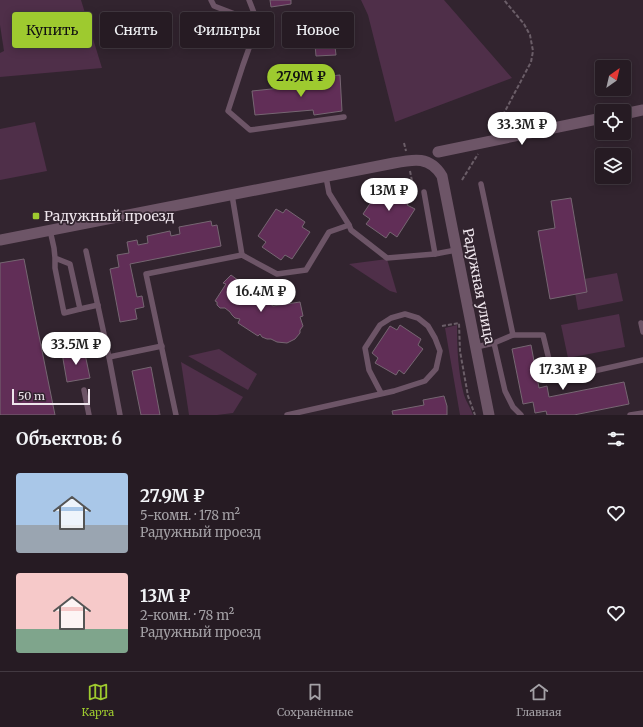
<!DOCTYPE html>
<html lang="ru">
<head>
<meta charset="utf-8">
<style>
  body { margin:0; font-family:Merriweather,serif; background:#322830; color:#f1f3f6; height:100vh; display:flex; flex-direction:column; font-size:15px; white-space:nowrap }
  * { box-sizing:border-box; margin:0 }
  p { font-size:13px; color:#a4a1a6 }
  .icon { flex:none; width:22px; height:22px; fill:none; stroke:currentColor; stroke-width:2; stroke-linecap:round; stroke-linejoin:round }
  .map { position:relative; height:415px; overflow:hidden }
  .details { display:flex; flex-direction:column; background:#261b23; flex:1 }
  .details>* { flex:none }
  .banner { position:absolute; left:12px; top:12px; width:400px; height:36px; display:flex; gap:8px }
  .needle { width:26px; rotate:34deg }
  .fabs { position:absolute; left:595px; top:60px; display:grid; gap:8px }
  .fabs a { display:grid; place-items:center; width:36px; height:36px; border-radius:4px; background:#261b23; box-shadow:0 2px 10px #0003,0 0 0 1px #423941; font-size:20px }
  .scale { position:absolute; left:12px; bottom:10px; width:78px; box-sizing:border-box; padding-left:4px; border:2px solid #eee5ec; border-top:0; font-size:11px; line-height:14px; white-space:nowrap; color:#eee5ec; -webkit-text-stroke:3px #32242f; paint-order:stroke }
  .price { position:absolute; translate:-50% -34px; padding:0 9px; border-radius:14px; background:#fff; color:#222; font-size:13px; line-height:26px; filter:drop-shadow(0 1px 2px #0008) }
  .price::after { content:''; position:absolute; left:50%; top:24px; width:12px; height:9px; margin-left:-6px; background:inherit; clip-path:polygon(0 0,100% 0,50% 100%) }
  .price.on { background:#9eca2f; color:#111 }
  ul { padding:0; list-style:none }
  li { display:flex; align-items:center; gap:12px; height:100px; padding:0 16px }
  li span { display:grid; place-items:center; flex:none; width:112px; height:80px; border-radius:4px; color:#555 }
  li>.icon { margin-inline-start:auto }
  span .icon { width:48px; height:48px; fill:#fffc; stroke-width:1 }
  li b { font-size:17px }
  h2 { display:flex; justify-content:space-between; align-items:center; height:48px; padding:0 16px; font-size:17px }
  .chip { padding:0 14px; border-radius:4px; background:#261b23; box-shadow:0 2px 10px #0003,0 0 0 1px #423941; font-size:14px; line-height:36px }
  .chip.on { background:#9eca2f; color:#111 }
  .tab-bar { display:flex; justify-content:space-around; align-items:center; height:56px; border-top:1px solid #423941; background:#261b23; font-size:11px; color:#a4a1a6 }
  .tab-bar a { display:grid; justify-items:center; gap:2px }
  .tab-bar .on { color:#9eca2f }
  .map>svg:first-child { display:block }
  .green { fill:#4f2f49 }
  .building { fill:#612e57; stroke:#766672 }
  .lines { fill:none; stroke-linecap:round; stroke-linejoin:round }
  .path { stroke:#6b5e68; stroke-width:2; stroke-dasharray:4 2; stroke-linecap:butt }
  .lane { stroke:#6d5567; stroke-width:5.5 }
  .street { stroke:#6d5567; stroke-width:11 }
  .poi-dot { fill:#9eca2f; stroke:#32242f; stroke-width:1.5 }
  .labels { text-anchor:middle; stroke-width:3.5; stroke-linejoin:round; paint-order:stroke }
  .poi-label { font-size:14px; fill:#eee5ec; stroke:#32242f; text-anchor:start }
  .street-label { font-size:14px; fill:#eee5ec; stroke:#32242f }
</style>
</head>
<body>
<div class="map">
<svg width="643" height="415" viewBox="0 0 643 415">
  <rect width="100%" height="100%" fill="#32242f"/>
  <g class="green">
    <polygon points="0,0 81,0 102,68 0,77 0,53 4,51 0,25"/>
    <polygon points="361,0 444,0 512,78 395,122 368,15"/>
    <polygon points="35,122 47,171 0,180 0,129"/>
    <polygon points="387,259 397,293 390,291 349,264"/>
    <polygon points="617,273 623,301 578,310 573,281"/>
    <polygon points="619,314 625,347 568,358 561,325"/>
    <path d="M457,325c0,23 1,47 7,70 2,7 7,13 9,20h-13l-15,-87z"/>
    <polygon points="219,349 257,374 248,390 188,356"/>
    <polygon points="181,362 243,397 233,413 217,415 189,415"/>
  </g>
  <g class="building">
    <polygon points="270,0 291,0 291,4 271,7"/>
    <polygon points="332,21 336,55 316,56 313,23"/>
    <polygon points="340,75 342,111 314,115 313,110 255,115 252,91 320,84 319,77"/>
    <polygon points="390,186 411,199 407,205 415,209 397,237 390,232 386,238 366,224 370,219 363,214 381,187 387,191"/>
    <polygon points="571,198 587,292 550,299 538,231 555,228 551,201"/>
    <polygon points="276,209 283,213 286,209 305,222 302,227 310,232 292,259 285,255 281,260 262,247 266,242 258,236"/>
    <polygon points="211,221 212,226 217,225 221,246 130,264 137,297 142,296 144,307 135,309 137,319 120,322 110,269 119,267 117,255 129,253 127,242 137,240 138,245 148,243 147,236 170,231 171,236 180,234 179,227"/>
    <polygon points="24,259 34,311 55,415 0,415 0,263"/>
    <polygon points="231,275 273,306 300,302 303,316 300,317 303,326 300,330 300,333 295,339 287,343 277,342 271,339 267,339 262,337 260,334 258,336 238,323 240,319 235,318 232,315 230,312 225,308 220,308 217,305 217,302 215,301 226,284 223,283"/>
    <polygon points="400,325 421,339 418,345 423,349 404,374 399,370 396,375 375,363 378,358 372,353 390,326 397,330"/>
    <polygon points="531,345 539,388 547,386 549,397 624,382 629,404 574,415 547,415 546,411 535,413 533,402 523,404 512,349"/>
    <polygon points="84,349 90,378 67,382 62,353"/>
    <polygon points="151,367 160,415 141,415 132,371"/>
    <polygon points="444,396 447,406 447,415 393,415 392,411 424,405 423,400"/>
  </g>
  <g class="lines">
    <g class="path">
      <polyline points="493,130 503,115 531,62 533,51 530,35 524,24 504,0"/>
      <polyline points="404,143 406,151"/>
      <polyline points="410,171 412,181"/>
      <polyline points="462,180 478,154"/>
      <polyline points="479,312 484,311"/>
      <polyline points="442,326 459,323 460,351 468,396 475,415"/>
    </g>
    <g class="lane">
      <polyline points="211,0 214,6 258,23 243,65 228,111 250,130 344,117"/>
      <polyline points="249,0 258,23"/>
      <polyline points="326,177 329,193 349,225 351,230 387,258 435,254 456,250"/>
      <polyline points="481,184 513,335"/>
      <polyline points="424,192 435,254"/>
      <polyline points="232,195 242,255"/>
      <polyline points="50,230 54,248 55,258 55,268 64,313 80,309 70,264 55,258"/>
      <polyline points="86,251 109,357 120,415"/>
      <polyline points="80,309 98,305"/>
      <polyline points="641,323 643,332"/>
      <polyline points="494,343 505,391 513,407 521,415"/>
      <polyline points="476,347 494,343 513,335 543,335 554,380 643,360"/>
      <polyline points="109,357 162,346"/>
      <polyline points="84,390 89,415"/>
      <polyline points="176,415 146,274 242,255 277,274 306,270 329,232 349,225"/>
      <polyline points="287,415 394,391 425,381 436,369 440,351 435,338 428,326 418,318 405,314 391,318 380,325 365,348 369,370 381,393"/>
      <polyline points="630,415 643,413"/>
    </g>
    <g class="street">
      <polyline points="624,114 643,110"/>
      <polyline points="438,152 602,118"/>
      <path d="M0,240l394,-77c20,-4 36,-7 48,13l47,239"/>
    </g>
  </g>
  <rect class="poi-dot" x="32" y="212" width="8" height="8" rx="2"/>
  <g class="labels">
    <g class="poi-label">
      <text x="44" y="221">Радужный проезд</text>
    </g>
    <g class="street-label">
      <text transform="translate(479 286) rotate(79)" y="5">Радужная улица</text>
    </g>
  </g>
</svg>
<div class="fabs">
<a><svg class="needle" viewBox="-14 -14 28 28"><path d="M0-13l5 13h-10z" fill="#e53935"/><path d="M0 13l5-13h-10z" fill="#a4a1a6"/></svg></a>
<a><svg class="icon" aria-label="locate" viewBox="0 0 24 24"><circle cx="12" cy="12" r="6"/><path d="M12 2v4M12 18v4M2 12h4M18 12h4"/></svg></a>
<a><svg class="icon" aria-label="layers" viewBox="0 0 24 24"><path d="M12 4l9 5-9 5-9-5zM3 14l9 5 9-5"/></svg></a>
</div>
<div class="scale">50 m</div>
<b class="price on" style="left:301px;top:98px">27.9M ₽</b>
<b class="price" style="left:522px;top:146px">33.3M ₽</b>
<b class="price" style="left:389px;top:212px">13M ₽</b>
<b class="price" style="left:261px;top:313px">16.4M ₽</b>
<b class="price" style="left:76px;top:366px">33.5M ₽</b>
<b class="price" style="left:563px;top:391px">17.3M ₽</b>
<div class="banner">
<a class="chip on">Купить</a>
<a class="chip">Снять</a>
<a class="chip">Фильтры</a>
<a class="chip">Новое</a>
</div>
</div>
<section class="details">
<h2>Объектов: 6<svg class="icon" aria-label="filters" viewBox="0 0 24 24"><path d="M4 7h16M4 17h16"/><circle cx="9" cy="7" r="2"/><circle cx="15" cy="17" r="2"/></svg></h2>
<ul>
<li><span style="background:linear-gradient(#a9c7e8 65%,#9aa5b1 0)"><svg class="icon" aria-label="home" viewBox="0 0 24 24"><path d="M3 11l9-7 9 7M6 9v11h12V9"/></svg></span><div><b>27.9M ₽</b><p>5-комн. · 178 m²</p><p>Радужный проезд</p></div><svg class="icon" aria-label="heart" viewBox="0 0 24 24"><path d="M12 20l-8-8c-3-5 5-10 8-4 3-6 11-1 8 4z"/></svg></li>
<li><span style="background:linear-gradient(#f6c9c9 70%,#7fa58c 0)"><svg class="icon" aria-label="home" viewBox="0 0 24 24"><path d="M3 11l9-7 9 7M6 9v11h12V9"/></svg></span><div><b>13M ₽</b><p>2-комн. · 78 m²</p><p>Радужный проезд</p></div><svg class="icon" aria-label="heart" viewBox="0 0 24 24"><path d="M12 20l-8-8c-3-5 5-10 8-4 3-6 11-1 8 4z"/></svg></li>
</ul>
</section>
<nav class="tab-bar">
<a class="on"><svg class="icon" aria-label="map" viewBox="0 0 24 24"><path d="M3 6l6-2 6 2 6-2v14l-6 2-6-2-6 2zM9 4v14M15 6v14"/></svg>Карта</a>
<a><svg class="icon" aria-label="saved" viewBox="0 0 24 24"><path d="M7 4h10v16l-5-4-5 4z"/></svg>Сохранённые</a>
<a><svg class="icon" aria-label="home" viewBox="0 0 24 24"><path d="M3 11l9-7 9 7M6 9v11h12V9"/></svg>Главная</a>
</nav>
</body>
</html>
